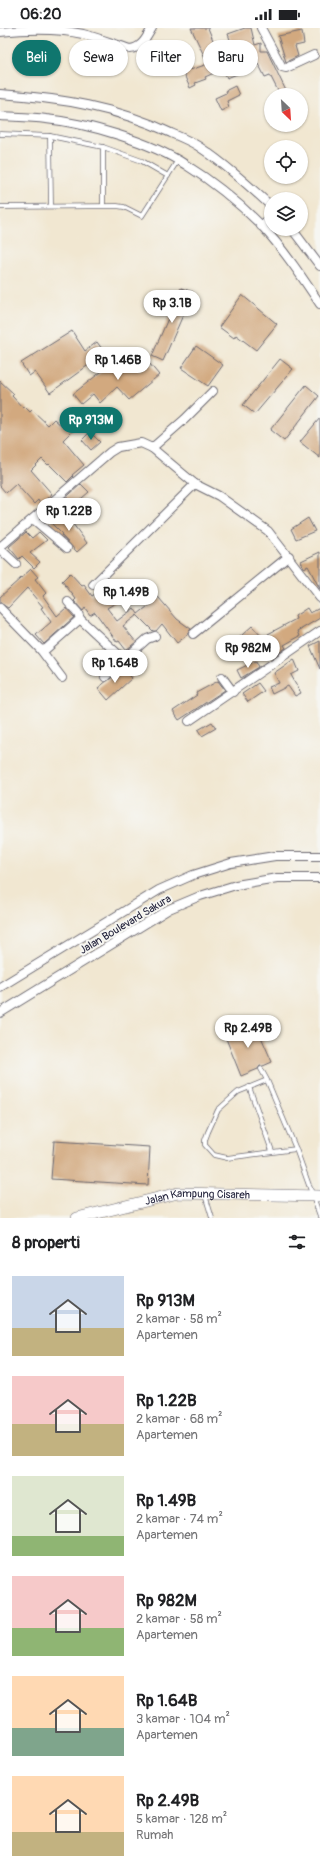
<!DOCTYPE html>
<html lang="id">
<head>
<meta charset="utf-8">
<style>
  body { margin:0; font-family:Pangolin,sans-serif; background:#f2f2f2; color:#202124; height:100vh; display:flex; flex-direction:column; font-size:15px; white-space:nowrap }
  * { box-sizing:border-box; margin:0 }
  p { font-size:13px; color:#757577 }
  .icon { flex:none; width:22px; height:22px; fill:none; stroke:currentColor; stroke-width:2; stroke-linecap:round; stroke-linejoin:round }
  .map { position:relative; height:1190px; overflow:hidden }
  .panel { display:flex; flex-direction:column; background:#fff; flex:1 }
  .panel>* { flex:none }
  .top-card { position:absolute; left:12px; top:12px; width:296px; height:36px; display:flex; gap:8px }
  .needle { width:26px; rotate:155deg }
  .controls { position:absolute; left:264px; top:60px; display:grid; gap:8px }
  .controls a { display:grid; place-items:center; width:44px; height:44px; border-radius:50%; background:#fff; box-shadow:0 1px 3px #0004; font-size:20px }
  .price { position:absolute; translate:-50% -34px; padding:0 9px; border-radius:14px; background:#fff; color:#222; font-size:13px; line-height:26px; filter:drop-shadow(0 1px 2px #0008) }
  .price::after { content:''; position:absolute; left:50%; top:24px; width:12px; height:9px; margin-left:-6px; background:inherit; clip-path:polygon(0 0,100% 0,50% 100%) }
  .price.current { background:#0f766e; color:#fff }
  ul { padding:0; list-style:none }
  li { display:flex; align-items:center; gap:12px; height:100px; padding:0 12px }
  li span { display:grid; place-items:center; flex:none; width:112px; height:80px; border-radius:0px; color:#555 }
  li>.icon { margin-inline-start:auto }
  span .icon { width:48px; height:48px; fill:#fffc; stroke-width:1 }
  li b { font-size:17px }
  h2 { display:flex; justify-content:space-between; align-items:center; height:48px; padding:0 12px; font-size:17px }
  .chip { padding:0 14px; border-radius:18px; background:#fff; box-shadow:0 1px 3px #0004; font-size:14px; line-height:36px }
  .chip.current { background:#0f766e; color:#fff }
  .status { display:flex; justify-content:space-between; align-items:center; height:28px; padding:0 20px; background:#fff; direction:ltr }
  .status svg { height:11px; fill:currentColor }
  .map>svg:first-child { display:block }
  .building { fill:#d2a97f }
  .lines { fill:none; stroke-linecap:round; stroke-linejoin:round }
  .service-casing { stroke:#6a6770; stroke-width:5.5 }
  .minor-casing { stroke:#6a6770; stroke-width:10 }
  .secondary-casing { stroke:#6a6770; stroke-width:12 }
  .service { stroke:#fff; stroke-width:4 }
  .minor { stroke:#fff; stroke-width:8 }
  .secondary { stroke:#fff; stroke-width:11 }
  .labels { text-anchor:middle; stroke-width:4; stroke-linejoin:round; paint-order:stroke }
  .street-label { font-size:11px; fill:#22223b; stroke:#f6f6f2 }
</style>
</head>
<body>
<div class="status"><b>06:20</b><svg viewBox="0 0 49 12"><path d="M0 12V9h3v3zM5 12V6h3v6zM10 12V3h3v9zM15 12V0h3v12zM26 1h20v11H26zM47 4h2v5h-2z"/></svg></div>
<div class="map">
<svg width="320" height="1190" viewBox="0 0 320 1190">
  <rect width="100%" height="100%" fill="#f6f6f2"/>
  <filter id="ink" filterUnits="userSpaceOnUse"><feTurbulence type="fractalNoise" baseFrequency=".025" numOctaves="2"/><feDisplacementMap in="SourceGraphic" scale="8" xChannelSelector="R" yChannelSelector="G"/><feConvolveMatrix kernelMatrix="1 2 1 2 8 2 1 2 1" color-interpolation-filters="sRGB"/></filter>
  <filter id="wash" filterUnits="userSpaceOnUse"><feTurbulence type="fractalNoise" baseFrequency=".012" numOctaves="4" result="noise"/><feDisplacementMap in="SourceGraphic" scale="16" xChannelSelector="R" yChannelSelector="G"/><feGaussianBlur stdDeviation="0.9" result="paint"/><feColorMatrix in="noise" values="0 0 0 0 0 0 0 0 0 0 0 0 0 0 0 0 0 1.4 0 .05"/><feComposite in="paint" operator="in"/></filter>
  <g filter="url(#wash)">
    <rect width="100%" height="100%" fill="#f1e7d1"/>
    <g id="blocks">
      <g class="building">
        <polygon points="191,0 208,0 219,27 233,20 228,6 245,0 251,0 255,17 261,15 261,23 267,23 288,67 280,67 270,47 265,49 258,35 246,39 247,42 227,50 223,41 205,49 206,51 195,55 196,57 190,60 178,33 176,34 171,19 182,16 190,42 208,36"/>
        <polygon points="302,3 304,16 295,18 298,28 286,34 278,8"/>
        <polygon points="235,58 239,67 227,73 229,79 221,83 215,70 226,65 225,63"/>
        <polygon points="181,260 193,264 163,333 152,328"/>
        <polygon points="242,267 277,296 256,322 236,307 234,310 219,299"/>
        <polygon points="72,303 85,323 97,314 105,325 50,365 35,344 29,348 21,335"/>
        <polygon points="196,318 223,337 208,358 181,340"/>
        <polygon points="125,325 139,343 149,335 159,347 129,372 117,359 100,375 93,366 81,376 73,366"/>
        <polygon points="280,331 293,341 255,386 243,377"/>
        <polygon points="0,353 14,366 12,368 23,380 24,378 30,384 32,382 48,397 54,391 62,398 75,385 82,393 63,412 84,437 72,447 73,448 67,454 49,436 48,437 42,431 31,442 52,466 40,476 38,472 34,476 16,456 6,465 0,458"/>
        <polygon points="306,357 319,368 284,413 270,402"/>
        <polygon points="320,390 320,430 300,414"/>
        <polygon points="90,404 100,414 91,422 82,412"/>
        <polygon points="81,456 89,464 67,483 60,475"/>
        <polygon points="64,484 87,515 77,524 61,507 62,506 51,495"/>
        <polygon points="308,490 315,503 296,511 291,501"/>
        <polygon points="26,504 32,510 39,504 47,512 30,525 40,534 34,540 22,528 19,531 9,519"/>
        <polygon points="320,524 320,561 308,538 304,540 301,533"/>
        <polygon points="31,541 38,549 35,551 46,565 43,568 57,588 66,580 74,589 44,616 36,607 51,594 41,580 43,579 27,560 8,580 0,575 0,569"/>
        <polygon points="70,545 82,558 84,557 92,568 109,557 119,573 107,580 117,593 134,580 138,586 152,575 146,569 153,563 177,591 191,601 186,608 177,615 162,596 156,603 153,603 137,587 123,598 136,614 126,622 119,613 117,614 95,584 90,587 85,580 83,583 74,573 76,571 62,553"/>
        <polygon points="307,580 310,585 320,580 320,590 298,603 300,608 284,617 286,620 277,626 268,606 296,591 295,588"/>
        <polygon points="252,598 262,609 243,627 232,616"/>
        <polygon points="320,613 320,641 310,618"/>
        <polygon points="294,631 299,643 291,647 301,665 295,668 288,658 272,666 269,659 279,655 274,645"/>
        <polygon points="256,633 259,639 241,650 237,642"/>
        <polygon points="123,640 132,650 108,672 98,660"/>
        <polygon points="218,653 225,662 179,692 173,683 197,667 196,665"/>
        <polygon points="258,655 264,663 248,674 242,666"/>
        <polygon points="212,694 216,700 202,708 198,702"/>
        <polygon points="255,995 272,1034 263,1038 260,1038 258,1041 241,1048 225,1008"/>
        <polygon points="54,1113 150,1119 148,1157 51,1151"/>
      </g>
    </g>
  </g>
  <g filter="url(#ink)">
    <use href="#blocks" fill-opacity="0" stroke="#6a6770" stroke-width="1"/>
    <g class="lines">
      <defs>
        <g id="service">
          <polyline points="0,106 50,108 103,119 142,133 168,148"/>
          <polyline points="50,108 51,178"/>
          <polyline points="103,178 103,119"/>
          <polyline points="0,179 117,178 124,179 142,188 178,132"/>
          <polyline points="261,1041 267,1052 296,1121 227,1130 214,1127 205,1117 205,1112 208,1104 218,1082 238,1064 267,1052"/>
          <polyline points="249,1059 272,1123"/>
          <polyline points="296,1121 320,1188"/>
          <polyline points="205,1167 212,1190"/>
        </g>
        <g id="minor">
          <polyline points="261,0 282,39 286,40 314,27"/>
          <path d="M0,4c27,-3 56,-4 83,2 16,4 31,10 47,15 12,-1 16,-11 22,-21"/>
          <path d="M0,66c60,4 116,13 171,39 9,4 19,8 27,13 26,17 50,39 73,60"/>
          <path d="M0,88c15,1 30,1 46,3 41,4 105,23 140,46 26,16 55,40 76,61 22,24 40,51 58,78"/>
          <polyline points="261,198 271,189"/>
          <polyline points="292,201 320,238"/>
          <polyline points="152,420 185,391 213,363"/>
          <polyline points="33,491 67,520"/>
          <polyline points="0,519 110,424 118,419 141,415 152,420 195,456 219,468 268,503 320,570"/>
          <polyline points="0,521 16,536"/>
          <polyline points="93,557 195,456"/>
          <polyline points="0,580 41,622 46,621 80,591 78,585 68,574"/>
          <polyline points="80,591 132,639"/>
          <polyline points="193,606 289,528"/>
          <polyline points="41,622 62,650"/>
          <polyline points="105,649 147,611 155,608"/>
          <polyline points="222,649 233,664"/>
          <polyline points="189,693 320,603"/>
          <polyline points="0,959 159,862 193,847 231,835 275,828 320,828"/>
          <polyline points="0,985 169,881 200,868 236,857 277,850 320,850"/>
        </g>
        <g id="secondary">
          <path id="s1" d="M77,1190l101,-25 142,3"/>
        </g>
      </defs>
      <use href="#service" class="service-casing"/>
      <use href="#minor" class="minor-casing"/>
      <use href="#secondary" class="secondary-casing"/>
      <use href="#service" class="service"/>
      <use href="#minor" class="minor"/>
      <use href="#secondary" class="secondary"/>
    </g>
  </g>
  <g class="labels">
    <g class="street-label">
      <text transform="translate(125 896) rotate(-31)" y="4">Jalan Boulevard Sakura</text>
      <text dy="4" stroke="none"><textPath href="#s1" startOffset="123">Jalan Kampung Cisareh</textPath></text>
    </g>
  </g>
</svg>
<div class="controls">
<a><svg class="needle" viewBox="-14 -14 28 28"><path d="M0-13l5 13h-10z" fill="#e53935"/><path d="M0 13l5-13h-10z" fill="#757577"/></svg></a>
<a><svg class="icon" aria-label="locate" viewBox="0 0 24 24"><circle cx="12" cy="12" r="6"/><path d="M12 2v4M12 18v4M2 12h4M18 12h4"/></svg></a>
<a><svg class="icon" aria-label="layers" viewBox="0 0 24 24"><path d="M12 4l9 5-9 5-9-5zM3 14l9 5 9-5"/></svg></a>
</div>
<b class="price" style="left:172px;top:296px">Rp 3.1B</b>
<b class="price" style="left:118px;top:353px">Rp 1.46B</b>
<b class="price current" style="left:91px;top:413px">Rp 913M</b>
<b class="price" style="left:69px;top:504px">Rp 1.22B</b>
<b class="price" style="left:126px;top:585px">Rp 1.49B</b>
<b class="price" style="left:248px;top:641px">Rp 982M</b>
<b class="price" style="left:115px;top:656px">Rp 1.64B</b>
<b class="price" style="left:248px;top:1021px">Rp 2.49B</b>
<div class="top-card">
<a class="chip current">Beli</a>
<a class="chip">Sewa</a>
<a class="chip">Filter</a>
<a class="chip">Baru</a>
</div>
</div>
<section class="panel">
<h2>8 properti<svg class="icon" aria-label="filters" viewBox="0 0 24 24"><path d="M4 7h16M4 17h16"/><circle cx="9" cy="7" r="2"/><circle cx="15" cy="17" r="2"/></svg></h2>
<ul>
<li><span style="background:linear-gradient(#c9d6e8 65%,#c2b280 0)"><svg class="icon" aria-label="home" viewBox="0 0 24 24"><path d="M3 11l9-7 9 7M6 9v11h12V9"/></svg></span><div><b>Rp 913M</b><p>2 kamar · 58 m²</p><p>Apartemen</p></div></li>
<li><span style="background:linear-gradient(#f6c9c9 60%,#c2b280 0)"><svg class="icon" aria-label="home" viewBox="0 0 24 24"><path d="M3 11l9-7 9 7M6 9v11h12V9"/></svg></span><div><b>Rp 1.22B</b><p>2 kamar · 68 m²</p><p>Apartemen</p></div></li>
<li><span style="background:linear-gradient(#dfe7d0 75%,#8fb573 0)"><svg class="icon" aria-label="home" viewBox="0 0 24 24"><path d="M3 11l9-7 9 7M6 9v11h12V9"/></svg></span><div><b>Rp 1.49B</b><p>2 kamar · 74 m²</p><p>Apartemen</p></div></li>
<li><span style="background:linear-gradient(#f6c9c9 65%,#8fb573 0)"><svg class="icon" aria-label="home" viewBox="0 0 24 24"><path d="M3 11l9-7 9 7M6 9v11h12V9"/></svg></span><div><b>Rp 982M</b><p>2 kamar · 58 m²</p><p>Apartemen</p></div></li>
<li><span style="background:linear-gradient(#ffd9b3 65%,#7fa58c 0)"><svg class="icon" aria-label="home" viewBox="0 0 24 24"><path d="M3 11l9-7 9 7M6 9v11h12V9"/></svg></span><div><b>Rp 1.64B</b><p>3 kamar · 104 m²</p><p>Apartemen</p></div></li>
<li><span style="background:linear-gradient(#ffd9b3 70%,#c2b280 0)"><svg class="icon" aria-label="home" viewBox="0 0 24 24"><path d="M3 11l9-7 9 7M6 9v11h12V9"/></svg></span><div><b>Rp 2.49B</b><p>5 kamar · 128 m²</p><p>Rumah</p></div></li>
</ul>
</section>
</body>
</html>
